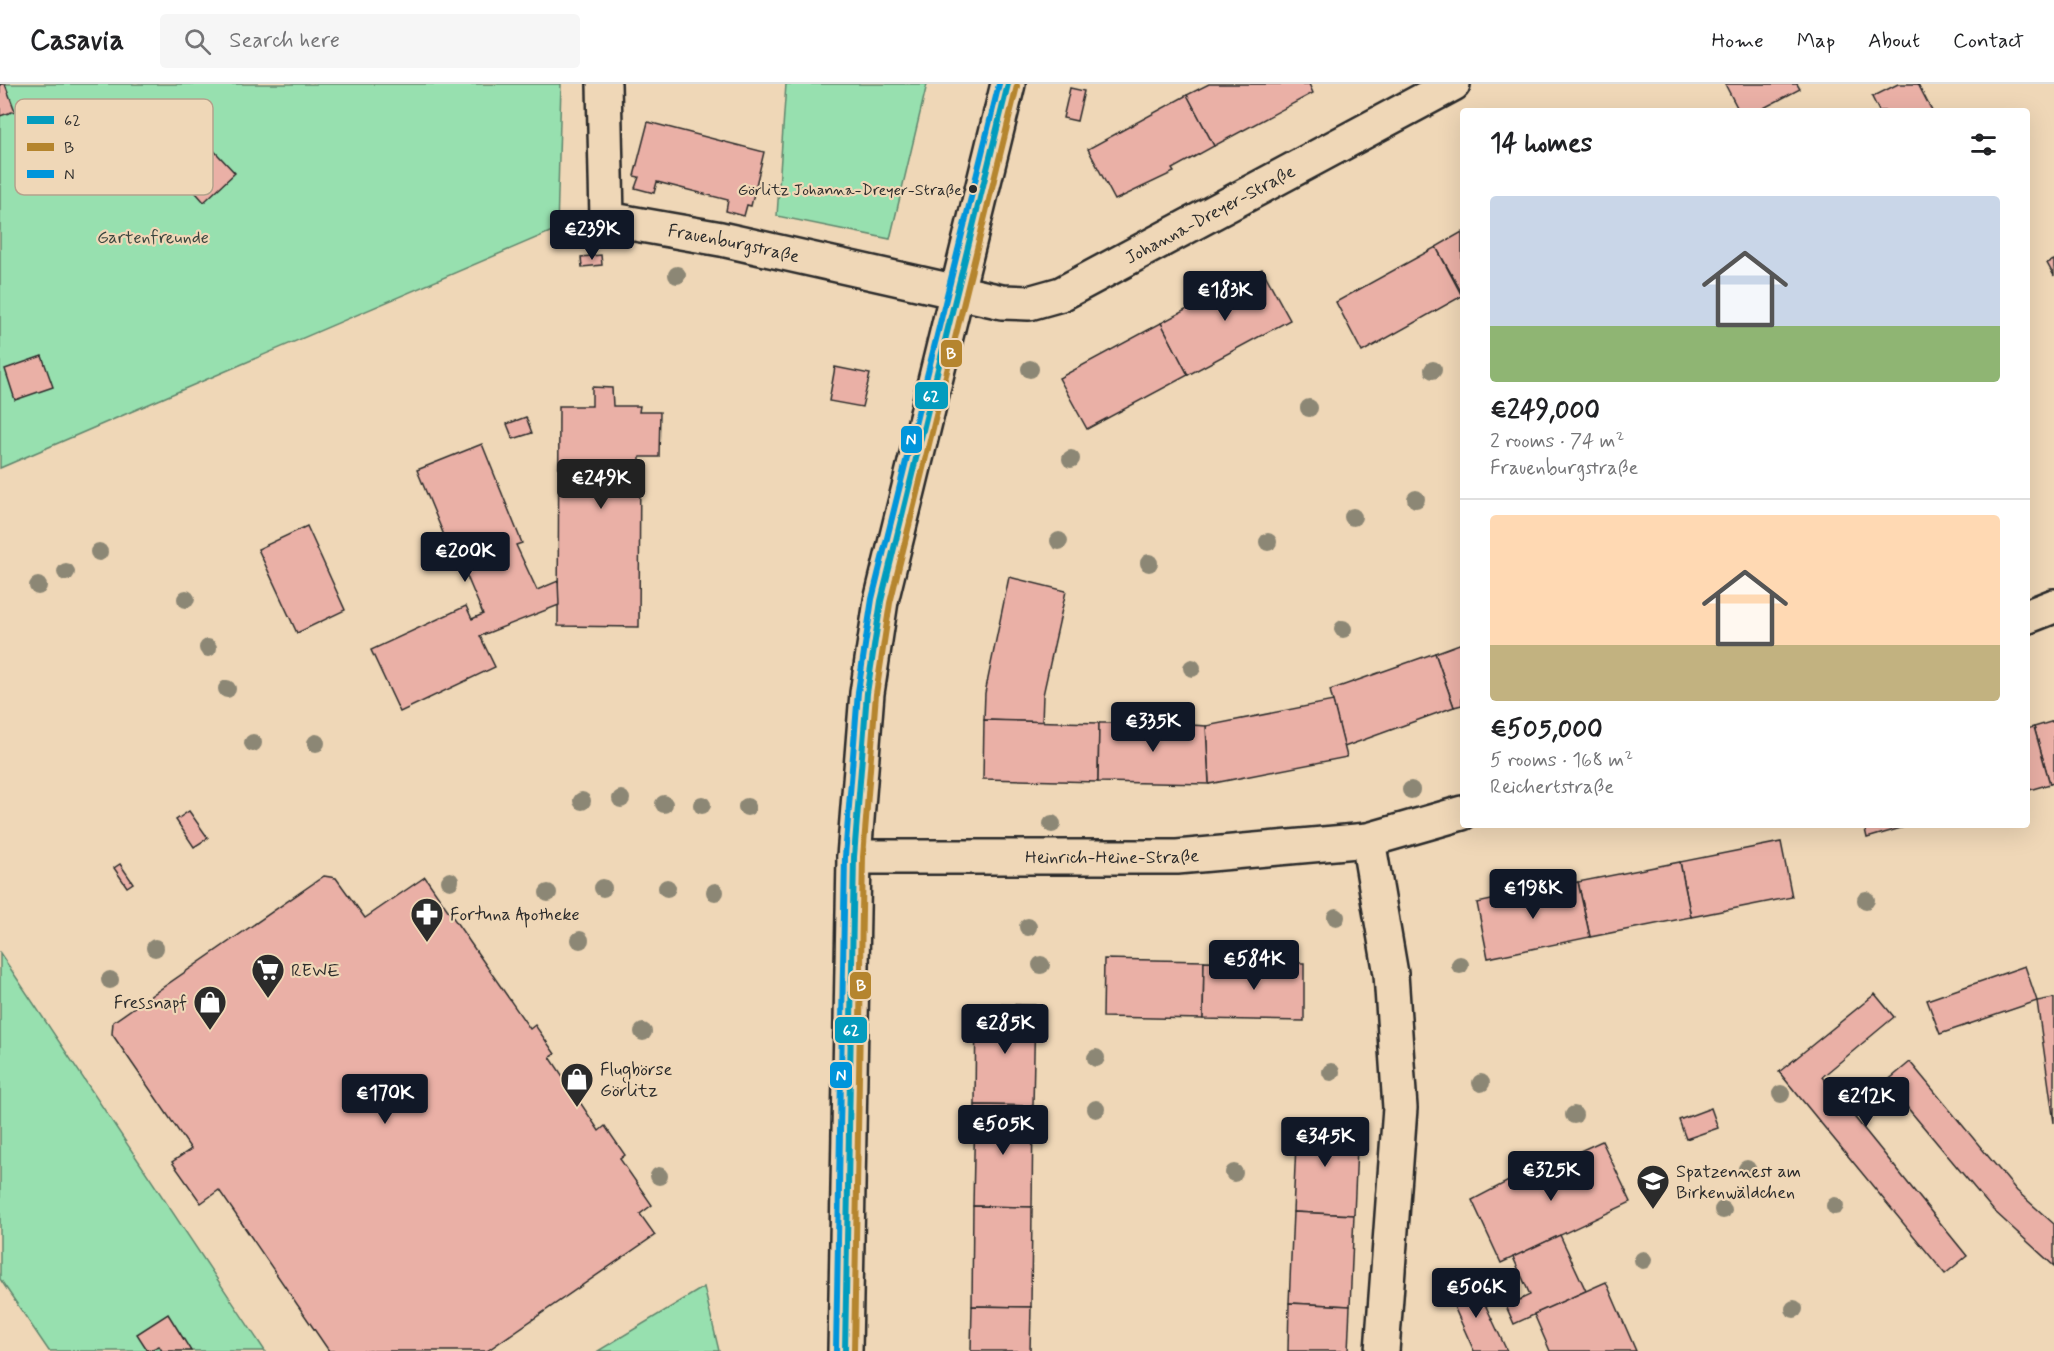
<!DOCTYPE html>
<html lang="en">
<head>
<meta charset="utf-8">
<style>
  body { margin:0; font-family:Mynerve,sans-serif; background:#f6f6f6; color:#202124; height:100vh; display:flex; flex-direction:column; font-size:22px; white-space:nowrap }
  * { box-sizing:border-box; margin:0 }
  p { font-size:20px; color:#757577 }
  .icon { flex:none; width:33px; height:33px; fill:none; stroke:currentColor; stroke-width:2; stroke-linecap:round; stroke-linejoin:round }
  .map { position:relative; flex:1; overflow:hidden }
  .panel { position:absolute; left:1460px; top:24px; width:570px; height:720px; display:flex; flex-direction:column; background:#fff; border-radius:6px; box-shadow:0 6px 24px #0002 }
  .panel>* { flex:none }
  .price { position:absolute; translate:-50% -51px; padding:0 14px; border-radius:6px; background:#111827; color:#fff; font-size:20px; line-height:39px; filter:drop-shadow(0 2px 3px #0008) }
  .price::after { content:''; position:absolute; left:50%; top:36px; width:18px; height:14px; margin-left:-9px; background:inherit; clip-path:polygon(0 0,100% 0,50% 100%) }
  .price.active { background:#222; color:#fff }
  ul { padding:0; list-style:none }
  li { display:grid; align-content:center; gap:12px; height:318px; padding:0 30px }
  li+li { border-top:2px solid #e0e0e0 }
  li span { display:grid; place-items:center; height:186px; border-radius:6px; color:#555 }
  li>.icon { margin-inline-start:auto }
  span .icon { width:108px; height:108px; fill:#fffc; stroke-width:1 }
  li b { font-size:26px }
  h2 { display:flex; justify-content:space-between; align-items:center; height:72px; padding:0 30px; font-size:26px }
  header { display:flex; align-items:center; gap:36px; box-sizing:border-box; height:84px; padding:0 30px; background:#fff; border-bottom:2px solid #e0e0e0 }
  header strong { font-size:28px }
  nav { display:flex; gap:33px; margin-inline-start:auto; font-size:21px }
  .search { width:420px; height:54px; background:#f6f6f6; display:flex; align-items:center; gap:15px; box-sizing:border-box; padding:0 21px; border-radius:6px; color:#757577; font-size:22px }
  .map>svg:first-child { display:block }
  .green { fill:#97e0af; stroke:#61866d; stroke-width:1.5 }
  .building { fill:#eab0a6; stroke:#2b2b2b; stroke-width:1.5 }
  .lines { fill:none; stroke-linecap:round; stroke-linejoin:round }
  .street-casing { stroke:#2b2b2b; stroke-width:38 }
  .primary-casing { stroke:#2b2b2b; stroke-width:38 }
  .street { stroke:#efd7b7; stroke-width:33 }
  .primary { stroke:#efd7b7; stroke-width:33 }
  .bus-1-casing { stroke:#efd7b7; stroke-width:10 }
  .bus-2-casing { stroke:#efd7b7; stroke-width:10 }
  .bus-3-casing { stroke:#efd7b7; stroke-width:10 }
  .bus-1 { stroke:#049cbe; stroke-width:6 }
  .bus-2 { stroke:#b5852e; stroke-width:6 }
  .bus-3 { stroke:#0095db; stroke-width:6 }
  .tree { fill:#8c8775 }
  .bus-dot { fill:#2b2b2b; stroke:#efd7b7; stroke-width:2 }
  .labels { text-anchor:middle; stroke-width:4.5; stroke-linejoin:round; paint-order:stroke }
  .bus-label { font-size:16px; fill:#2b2b2b; stroke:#efd7b7; text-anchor:end }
  .street-label { font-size:18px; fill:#2b2b2b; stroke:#efd7b7 }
  .park-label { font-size:18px; fill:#3b463f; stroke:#efd7b7 }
  .poi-label { font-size:18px; fill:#2b2b2b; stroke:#efd7b7; text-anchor:start }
  .key { fill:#efd7b7; stroke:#b4a38d; stroke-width:1.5 }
  .key-label { font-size:16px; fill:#2b2b2b }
  .line-badge { stroke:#efd7b7; stroke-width:2 }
  .badge-label { font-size:16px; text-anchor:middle; font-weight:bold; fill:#fff }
</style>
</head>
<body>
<header>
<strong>Casavia</strong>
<div class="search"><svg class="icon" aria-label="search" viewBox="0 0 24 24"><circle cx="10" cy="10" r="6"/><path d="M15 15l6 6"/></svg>Search here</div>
<nav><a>Home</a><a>Map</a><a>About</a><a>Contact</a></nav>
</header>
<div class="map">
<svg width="2054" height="1267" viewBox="0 0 2054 1267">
  <rect width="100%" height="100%" fill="#efd7b7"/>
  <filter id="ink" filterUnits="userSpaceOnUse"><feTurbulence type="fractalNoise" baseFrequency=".0167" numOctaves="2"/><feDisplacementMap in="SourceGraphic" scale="12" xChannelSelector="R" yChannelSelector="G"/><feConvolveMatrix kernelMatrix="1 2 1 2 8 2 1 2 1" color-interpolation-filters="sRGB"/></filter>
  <g filter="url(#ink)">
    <g class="green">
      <polygon points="0,0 561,0 557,145 0,384"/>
      <polygon points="786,0 927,0 890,155 777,132"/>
      <polygon points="0,869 265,1267 49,1267 0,1195"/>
      <polygon points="704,1203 719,1267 598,1267"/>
    </g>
    <g class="building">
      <polygon points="0,0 5,0 15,27 0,32"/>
      <polygon points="1209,0 1309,0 1313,9 1214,62 1187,11"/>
      <polygon points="1725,0 1797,0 1800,5 1758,27 1739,27"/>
      <polygon points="1898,0 1918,0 1932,27 1879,27 1872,13"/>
      <polygon points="1070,4 1084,7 1077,37 1063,34"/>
      <polygon points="1187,11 1214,62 1172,85 1174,88 1115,116 1088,65"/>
      <polygon points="648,38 764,68 751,122 747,121 744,132 726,127 728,116 657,98 654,109 635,104 639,93 634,92"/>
      <polygon points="204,56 235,89 204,118 190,102 205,89 198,82 205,76 195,65"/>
      <polygon points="1462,148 1462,209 1436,163"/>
      <polygon points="1436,163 1462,212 1362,268 1336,218"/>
      <polygon points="601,171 602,181 582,183 581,173"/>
      <polygon points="2054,176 2054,192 2047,179"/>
      <polygon points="1262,185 1290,236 1188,291 1161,239"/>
      <polygon points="1161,239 1188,291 1087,345 1059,294"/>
      <polygon points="42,272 53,303 15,316 5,285"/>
      <polygon points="835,283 870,290 862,323 829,317"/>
      <polygon points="592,303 612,304 613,322 640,322 639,328 660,328 659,373 640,373 639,543 558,542 559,322 592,322"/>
      <polygon points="526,333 532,349 513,355 507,340"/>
      <polygon points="482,360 522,459 516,461 537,506 558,497 559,521 480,552 495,583 400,628 371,566 466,522 472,535 483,530 463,483 458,485 417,386"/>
      <polygon points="307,442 345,526 297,549 258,465"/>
      <polygon points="1009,493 1066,507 1043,611 1042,638 984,636 985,609"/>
      <polygon points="1462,559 1462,621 1454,623 1435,569"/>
      <polygon points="1435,569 1454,623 1344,663 1330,606"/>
      <polygon points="1333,617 1347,673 1209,700 1206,642"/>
      <polygon points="984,636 1099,639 1098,698 983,695"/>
      <polygon points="1115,636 1206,642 1209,700 1098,698 1099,639 1116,639"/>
      <polygon points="2054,637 2054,699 2050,700 2034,643"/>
      <polygon points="2034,643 2050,700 2026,707 2026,645"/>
      <polygon points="189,727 208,754 194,763 176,736"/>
      <polygon points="1864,741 1911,741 1867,754"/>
      <polygon points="1781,758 1792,813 1691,833 1680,778"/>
      <polygon points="1680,778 1691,833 1590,853 1578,798"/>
      <polygon points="120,780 133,799 127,803 114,784"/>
      <polygon points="324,792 336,794 365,834 425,793 530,945 535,941 555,970 550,973 599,1047 605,1042 625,1071 620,1075 652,1121 640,1130 655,1151 487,1267 329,1267 219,1106 201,1119 172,1078 191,1065 112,950 113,938"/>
      <polygon points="1578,798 1590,853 1488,874 1477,819"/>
      <polygon points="1104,875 1204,877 1203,935 1103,933"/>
      <polygon points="1204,877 1304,879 1304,937 1203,935"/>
      <polygon points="2025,882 2037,917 1940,950 1927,916"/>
      <polygon points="1875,910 1894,933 1822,993 1967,1172 1945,1190 1779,988"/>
      <polygon points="2054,914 2054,1039 2037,917"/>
      <polygon points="976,920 1035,921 1033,1022 975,1021"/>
      <polygon points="1910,978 2017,1107 2054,1140 2054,1182 1993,1126 1886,998"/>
      <polygon points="975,1021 1033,1022 1032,1123 973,1122"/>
      <polygon points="1711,1024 1718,1044 1686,1055 1679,1036"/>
      <polygon points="1297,1037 1358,1040 1354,1131 1293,1128"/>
      <polygon points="1602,1057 1631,1118 1501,1179 1472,1116 1520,1091 1521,1094"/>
      <polygon points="973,1122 1032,1123 1031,1223 972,1222"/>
      <polygon points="1293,1128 1354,1131 1350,1222 1289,1219"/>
      <polygon points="1560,1151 1586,1207 1514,1240 1506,1222 1530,1211 1513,1173"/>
      <polygon points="1474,1197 1507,1267 1474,1267 1448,1209"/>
      <polygon points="1606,1198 1636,1267 1550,1267 1534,1230"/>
      <polygon points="1289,1219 1350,1222 1348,1267 1288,1267"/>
      <polygon points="972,1222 1031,1223 1030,1267 971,1267"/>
      <polygon points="168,1230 191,1267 162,1267 159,1262 148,1267 137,1250"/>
    </g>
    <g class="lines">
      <defs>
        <g id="street">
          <path id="s1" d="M604,0l3,135 114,20 281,63 27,1 32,-9 392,-210"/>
          <polyline points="2026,533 2054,522"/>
          <polyline points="1368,756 1391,890 1400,1024 1382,1267"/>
          <path id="s2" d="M854,773h323l191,-17 94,-27"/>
        </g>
        <polyline id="primary" points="845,1267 854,773 867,609 881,517 1008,0"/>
      </defs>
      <use href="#street" class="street-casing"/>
      <use href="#primary" class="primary-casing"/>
      <use href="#street" class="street"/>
      <use href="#primary" class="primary"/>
      <defs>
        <polyline id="bus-1" points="845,1267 854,773 867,609 881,517 1008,0"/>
        <polyline id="bus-2" points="854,1267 863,773 876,610 890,519 1017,2"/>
        <polyline id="bus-3" points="836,1267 845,773 858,608 872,515 999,0"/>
      </defs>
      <use href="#bus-1" class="bus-1-casing"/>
      <use href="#bus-2" class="bus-2-casing"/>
      <use href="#bus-3" class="bus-3-casing"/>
      <use href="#bus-1" class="bus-1"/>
      <use href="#bus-2" class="bus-2"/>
      <use href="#bus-3" class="bus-3"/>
    </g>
    <g class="tree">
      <circle cx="677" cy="191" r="9"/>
      <circle cx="1030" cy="285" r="9"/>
      <circle cx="1433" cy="286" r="9"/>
      <circle cx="1309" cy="324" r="9"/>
      <circle cx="1071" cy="375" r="9"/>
      <circle cx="1416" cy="415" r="9"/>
      <circle cx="1353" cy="433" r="9"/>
      <circle cx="1059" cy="457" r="9"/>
      <circle cx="1268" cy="458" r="9"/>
      <circle cx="99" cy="468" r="9"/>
      <circle cx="1149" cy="479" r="9"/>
      <circle cx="66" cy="488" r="9"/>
      <circle cx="38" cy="502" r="9"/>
      <circle cx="186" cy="515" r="9"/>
      <circle cx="1343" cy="545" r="9"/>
      <circle cx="208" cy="564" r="9"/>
      <circle cx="1192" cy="584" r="9"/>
      <circle cx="227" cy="605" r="9"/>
      <circle cx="253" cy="659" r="9"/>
      <circle cx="316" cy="659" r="9"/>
      <circle cx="1411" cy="706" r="9"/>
      <circle cx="621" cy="715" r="9"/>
      <circle cx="582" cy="717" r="9"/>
      <circle cx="664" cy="720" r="9"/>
      <circle cx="702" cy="721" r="9"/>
      <circle cx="747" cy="723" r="9"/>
      <circle cx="1052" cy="740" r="9"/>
      <circle cx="450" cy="797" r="9"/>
      <circle cx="603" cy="804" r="9"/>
      <circle cx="667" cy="804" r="9"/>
      <circle cx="715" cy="808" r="9"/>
      <circle cx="548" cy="809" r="9"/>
      <circle cx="1866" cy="816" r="9"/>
      <circle cx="1336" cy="833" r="9"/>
      <circle cx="1028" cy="843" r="9"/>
      <circle cx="580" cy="856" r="9"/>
      <circle cx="155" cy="864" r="9"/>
      <circle cx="1041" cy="881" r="9"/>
      <circle cx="1460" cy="881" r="9"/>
      <circle cx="110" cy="896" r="9"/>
      <circle cx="643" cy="948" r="9"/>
      <circle cx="1096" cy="974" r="9"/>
      <circle cx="1331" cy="988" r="9"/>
      <circle cx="1481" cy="999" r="9"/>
      <circle cx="1781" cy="1010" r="9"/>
      <circle cx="1096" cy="1025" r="9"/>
      <circle cx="1574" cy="1031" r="9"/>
      <circle cx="1747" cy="1085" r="9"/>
      <circle cx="1234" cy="1089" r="9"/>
      <circle cx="659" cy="1092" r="9"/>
      <circle cx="1835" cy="1122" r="9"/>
      <circle cx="1723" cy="1126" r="9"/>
      <circle cx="1643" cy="1176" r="9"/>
      <circle cx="1794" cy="1225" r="9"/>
    </g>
  </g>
  <defs>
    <symbol id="pharmacy-pin" viewBox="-11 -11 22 30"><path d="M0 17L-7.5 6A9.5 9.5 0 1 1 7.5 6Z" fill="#2b2b2b" stroke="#efd7b7"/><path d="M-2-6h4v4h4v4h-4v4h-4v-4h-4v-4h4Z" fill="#fff"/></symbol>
    <symbol id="supermarket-pin" viewBox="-11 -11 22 30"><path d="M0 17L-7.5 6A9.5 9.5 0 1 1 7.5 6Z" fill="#2b2b2b" stroke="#efd7b7"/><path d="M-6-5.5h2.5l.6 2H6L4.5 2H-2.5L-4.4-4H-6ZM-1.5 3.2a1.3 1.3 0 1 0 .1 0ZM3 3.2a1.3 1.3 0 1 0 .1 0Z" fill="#fff"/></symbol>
    <symbol id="shop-pin" viewBox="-11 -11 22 30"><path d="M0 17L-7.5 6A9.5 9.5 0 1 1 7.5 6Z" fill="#2b2b2b" stroke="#efd7b7"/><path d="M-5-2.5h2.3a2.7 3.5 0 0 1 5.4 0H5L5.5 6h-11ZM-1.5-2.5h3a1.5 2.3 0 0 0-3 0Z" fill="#fff"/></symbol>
    <symbol id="school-pin" viewBox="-11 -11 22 30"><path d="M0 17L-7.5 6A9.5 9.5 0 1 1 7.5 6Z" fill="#2b2b2b" stroke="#efd7b7"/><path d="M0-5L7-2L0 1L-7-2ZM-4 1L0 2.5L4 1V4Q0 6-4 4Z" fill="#fff"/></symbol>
  </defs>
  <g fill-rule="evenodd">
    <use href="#pharmacy-pin" x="408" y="811" width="38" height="52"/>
    <use href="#supermarket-pin" x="249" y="867" width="38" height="52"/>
    <use href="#shop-pin" x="191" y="899" width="38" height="52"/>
    <use href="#shop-pin" x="558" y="976" width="38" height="52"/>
    <use href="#school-pin" x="1634" y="1078" width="38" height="52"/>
  </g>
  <circle class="bus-dot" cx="973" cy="105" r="5"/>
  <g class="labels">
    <g class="bus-label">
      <text x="962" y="111">Görlitz Johanna-Dreyer-Straße</text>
    </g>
    <g class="street-label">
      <text dy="6" stroke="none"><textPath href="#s1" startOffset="768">Johanna-Dreyer-Straße</textPath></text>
      <text dy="6" stroke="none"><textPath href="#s1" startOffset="264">Frauenburgstraße</textPath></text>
      <text dy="6" stroke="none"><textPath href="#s2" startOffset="258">Heinrich-Heine-Straße</textPath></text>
    </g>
    <g class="park-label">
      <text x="153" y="159">Gartenfreunde</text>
    </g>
    <g class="poi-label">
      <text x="450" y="836">Fortuna Apotheke</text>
      <text x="291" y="892">REWE</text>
      <text x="187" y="924" text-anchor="end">Fressnapf</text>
      <text x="600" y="991">Flugbörse<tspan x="600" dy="21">Görlitz</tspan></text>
      <text x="1676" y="1093">Spatzennest am<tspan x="1676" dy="21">Birkenwäldchen</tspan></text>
    </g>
  </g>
  <rect x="15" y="15" width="198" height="96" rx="9" class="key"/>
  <rect x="27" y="32" width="27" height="8" fill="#049cbe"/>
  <rect x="27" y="59" width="27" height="8" fill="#b5852e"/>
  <rect x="27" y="86" width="27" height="8" fill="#0095db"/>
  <g class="key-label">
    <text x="64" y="42">62</text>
    <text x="64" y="69">B</text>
    <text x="64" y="96">N</text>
  </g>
  <g class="line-badge">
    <rect x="940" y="255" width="23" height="29" rx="6" fill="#b5852e"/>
    <rect x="914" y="297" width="35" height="29" rx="6" fill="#049cbe"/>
    <rect x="900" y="341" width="23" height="29" rx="6" fill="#0095db"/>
    <rect x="849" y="887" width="23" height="29" rx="6" fill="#b5852e"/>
    <rect x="834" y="932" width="34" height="28" rx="6" fill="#049cbe"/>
    <rect x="829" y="977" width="24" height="28" rx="6" fill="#0095db"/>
  </g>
  <g class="badge-label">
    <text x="951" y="275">B</text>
    <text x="931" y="318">62</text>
    <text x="911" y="361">N</text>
    <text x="861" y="907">B</text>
    <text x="851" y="952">62</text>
    <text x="841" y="997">N</text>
  </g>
</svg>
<b class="price" style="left:592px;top:177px">€239K</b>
<b class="price" style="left:1225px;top:238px">€183K</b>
<b class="price active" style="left:601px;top:426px">€249K</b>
<b class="price" style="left:465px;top:499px">€200K</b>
<b class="price" style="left:1153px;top:669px">€335K</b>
<b class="price" style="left:1533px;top:836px">€198K</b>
<b class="price" style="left:1254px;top:907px">€584K</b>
<b class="price" style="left:1005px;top:971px">€285K</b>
<b class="price" style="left:385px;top:1041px">€170K</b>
<b class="price" style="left:1866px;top:1044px">€212K</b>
<b class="price" style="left:1003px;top:1072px">€505K</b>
<b class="price" style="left:1325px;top:1084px">€345K</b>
<b class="price" style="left:1551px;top:1118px">€325K</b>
<b class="price" style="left:1476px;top:1235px">€506K</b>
<section class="panel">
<h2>14 homes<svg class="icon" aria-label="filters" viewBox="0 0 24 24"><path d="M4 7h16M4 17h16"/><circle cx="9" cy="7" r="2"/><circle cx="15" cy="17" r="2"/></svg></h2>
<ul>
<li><span style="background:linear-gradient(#c9d6e8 70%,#8fb573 0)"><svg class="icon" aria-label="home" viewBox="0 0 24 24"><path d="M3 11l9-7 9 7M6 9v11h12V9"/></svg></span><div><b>€249,000</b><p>2 rooms · 74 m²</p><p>Frauenburgstraße</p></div></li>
<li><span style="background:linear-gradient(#ffd9b3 70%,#c2b280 0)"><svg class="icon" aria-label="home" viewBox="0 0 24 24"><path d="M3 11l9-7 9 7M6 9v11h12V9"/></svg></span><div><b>€505,000</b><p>5 rooms · 168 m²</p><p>Reichertstraße</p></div></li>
</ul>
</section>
</div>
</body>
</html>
